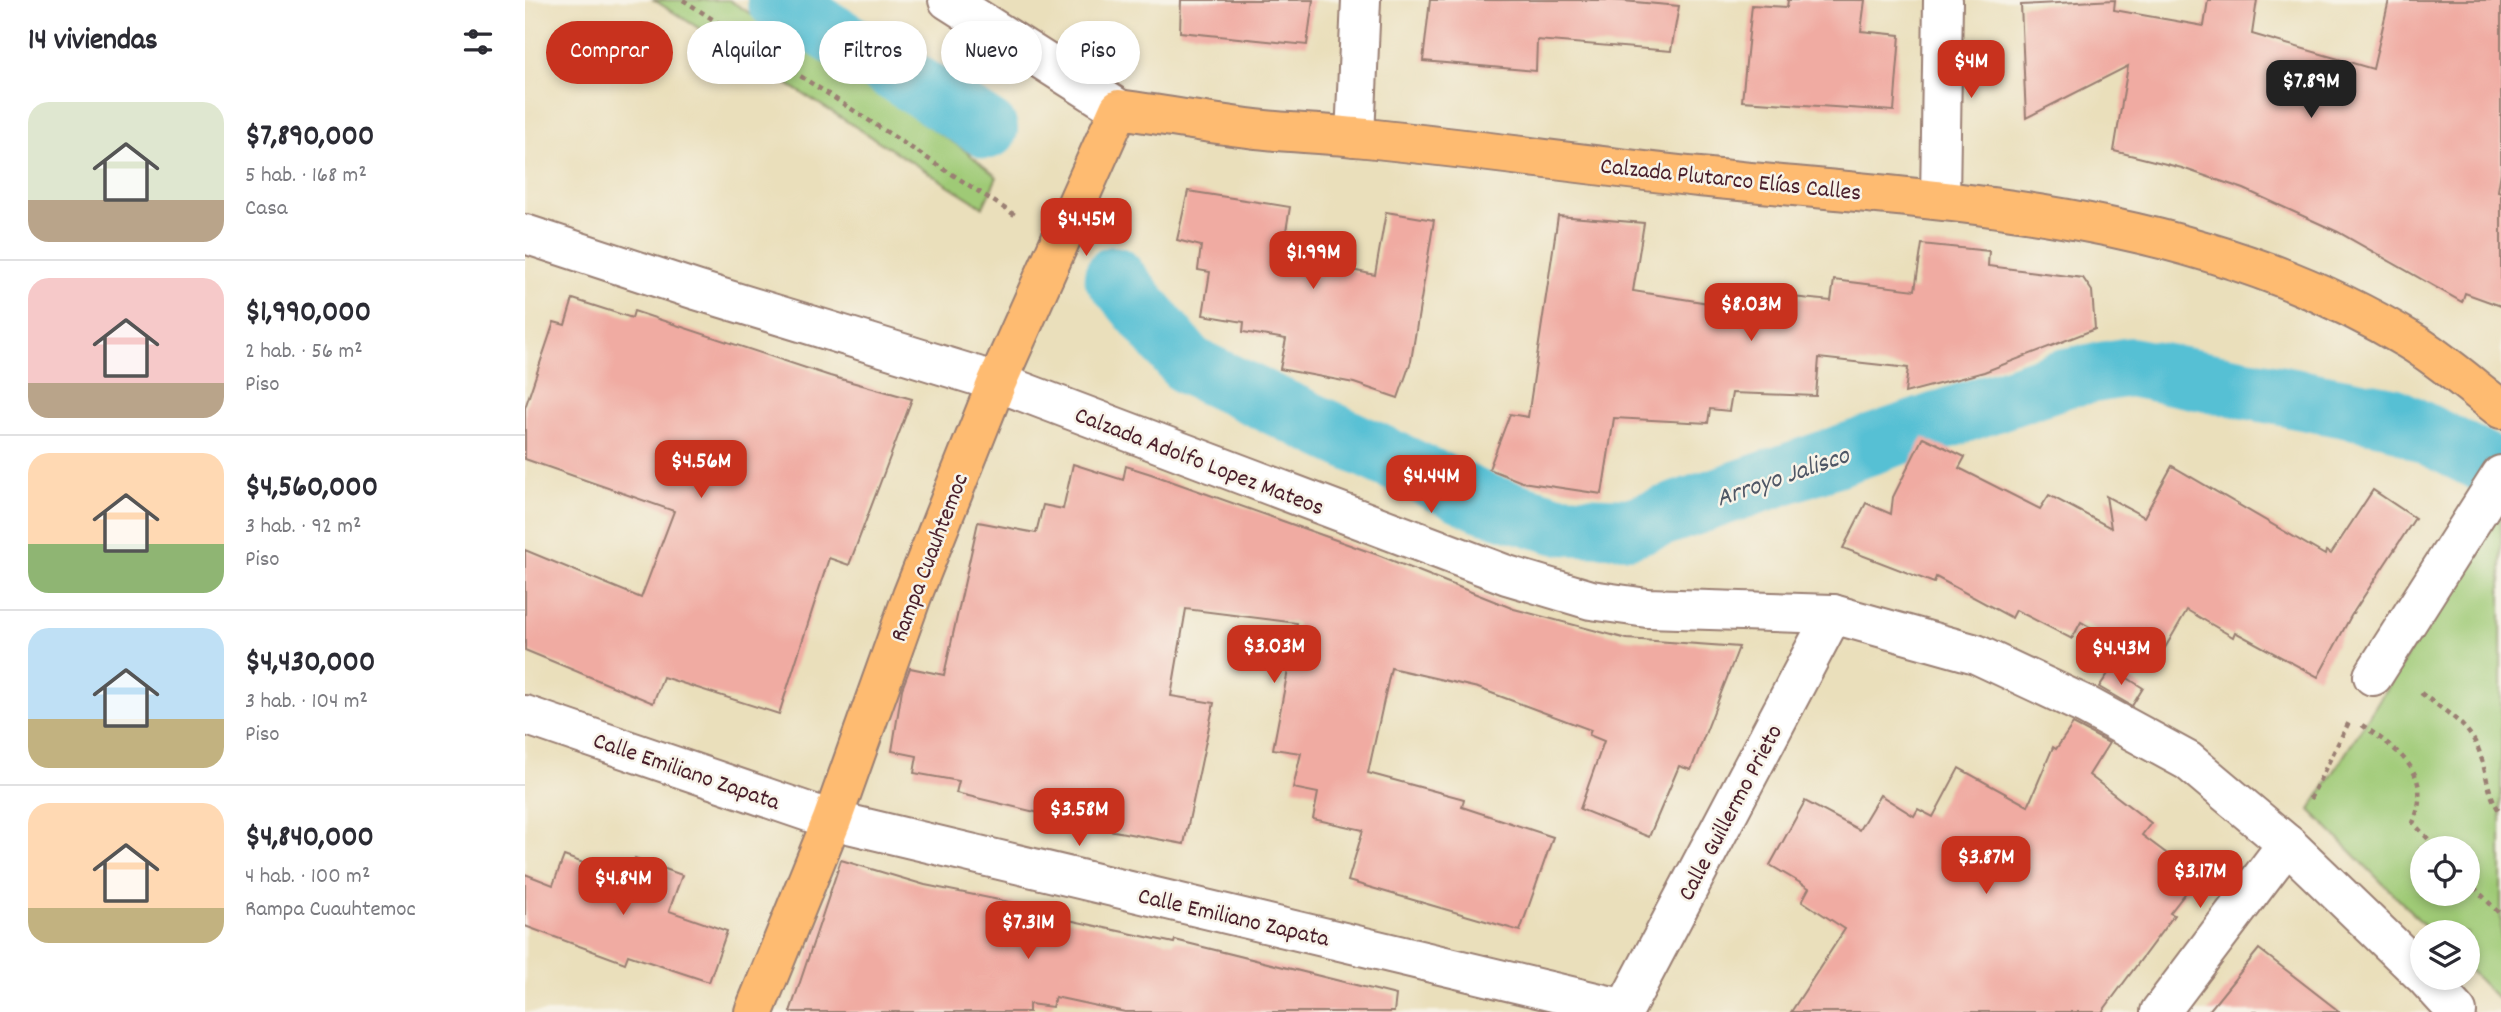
<!DOCTYPE html>
<html lang="es">
<head>
<meta charset="utf-8">
<style>
  body { margin:0; font-family:Dekko,sans-serif; background:#f2f2f3; color:#2b2b33; height:100vh; display:flex; flex-direction:column; font-size:26px; white-space:nowrap }
  * { box-sizing:border-box; margin:0 }
  p { font-size:23px; color:#7c7c81 }
  .icon { flex:none; width:38px; height:38px; fill:none; stroke:currentColor; stroke-width:2; stroke-linecap:round; stroke-linejoin:round }
  .map { position:relative; flex:1; overflow:hidden }
  .sheet { display:flex; flex-direction:column; background:#fff; width:525px }
  .sheet>* { flex:none }
  .hud { position:absolute; left:21px; top:21px; width:665px; height:63px; display:flex; gap:14px }
  .tools { position:absolute; left:1885px; top:836px; display:grid; gap:14px }
  .tools a { display:grid; place-items:center; width:70px; height:70px; border-radius:50%; background:#fff; box-shadow:0 4px 10px #0003; font-size:35px }
  .price { position:absolute; translate:-50% -60px; padding:0 16px; border-radius:14px; background:#c8321e; color:#fff; font-size:23px; line-height:46px; filter:drop-shadow(0 2px 4px #0008) }
  .price::after { content:''; position:absolute; left:50%; top:42px; width:21px; height:16px; margin-left:-10px; background:inherit; clip-path:polygon(0 0,100% 0,50% 100%) }
  .price.current { background:#222; color:#fff }
  ul { padding:0; list-style:none }
  li { display:flex; align-items:center; gap:21px; height:175px; padding:0 28px }
  li+li { border-top:2px solid #e1e1e2 }
  li span { display:grid; place-items:center; flex:none; width:196px; height:140px; border-radius:21px; color:#555 }
  li>.icon { margin-inline-start:auto }
  span .icon { width:84px; height:84px; fill:#fffc; stroke-width:1 }
  li b { font-size:30px }
  h2 { display:flex; justify-content:space-between; align-items:center; height:84px; padding:0 28px; font-size:30px }
  .pill { padding:0 24px; border-radius:32px; background:#fff; box-shadow:0 4px 10px #0003; font-size:24px; line-height:63px }
  .pill.current { background:#c8321e; color:#fff }
  main { display:flex; flex:1; min-height:0 }
  .map>svg:first-child { display:block }
  .green { fill:#9fca76; stroke:#747450; stroke-width:2; fill-rule:evenodd }
  .lines { fill:none; stroke-linecap:round; stroke-linejoin:round }
  .canal { stroke:#57c0d4; stroke-width:60 }
  .building { fill:#f0aba2 }
  .minor-casing { stroke:#9a7f73; stroke-width:42 }
  .major-casing { stroke:#9a7f73; stroke-width:42 }
  .path { stroke:#9a7f73; stroke-width:4.5; stroke-dasharray:5 5; stroke-linecap:butt }
  .minor { stroke:#fff; stroke-width:38 }
  .major { stroke:#febb71; stroke-width:38 }
  .labels { text-anchor:middle; stroke-width:5; stroke-linejoin:round; paint-order:stroke }
  .street-label { font-size:24px; fill:#4a1f2b; stroke:#f7f3e8 }
  .water-label { font-size:26px; font-style:italic; fill:#4f5766; stroke:#f7f3e8 }
</style>
</head>
<body>
<main>
<section class="sheet">
<h2>14 viviendas<svg class="icon" aria-label="filters" viewBox="0 0 24 24"><path d="M4 7h16M4 17h16"/><circle cx="9" cy="7" r="2"/><circle cx="15" cy="17" r="2"/></svg></h2>
<ul>
<li><span style="background:linear-gradient(#dfe7d0 70%,#b9a48a 0)"><svg class="icon" aria-label="home" viewBox="0 0 24 24"><path d="M3 11l9-7 9 7M6 9v11h12V9"/></svg></span><div><b>$7,890,000</b><p>5 hab. · 168 m²</p><p>Casa</p></div></li>
<li><span style="background:linear-gradient(#f6c9c9 75%,#b9a48a 0)"><svg class="icon" aria-label="home" viewBox="0 0 24 24"><path d="M3 11l9-7 9 7M6 9v11h12V9"/></svg></span><div><b>$1,990,000</b><p>2 hab. · 56 m²</p><p>Piso</p></div></li>
<li><span style="background:linear-gradient(#ffd9b3 65%,#8fb573 0)"><svg class="icon" aria-label="home" viewBox="0 0 24 24"><path d="M3 11l9-7 9 7M6 9v11h12V9"/></svg></span><div><b>$4,560,000</b><p>3 hab. · 92 m²</p><p>Piso</p></div></li>
<li><span style="background:linear-gradient(#bfe0f5 65%,#c2b280 0)"><svg class="icon" aria-label="home" viewBox="0 0 24 24"><path d="M3 11l9-7 9 7M6 9v11h12V9"/></svg></span><div><b>$4,430,000</b><p>3 hab. · 104 m²</p><p>Piso</p></div></li>
<li><span style="background:linear-gradient(#ffd9b3 75%,#c2b280 0)"><svg class="icon" aria-label="home" viewBox="0 0 24 24"><path d="M3 11l9-7 9 7M6 9v11h12V9"/></svg></span><div><b>$4,840,000</b><p>4 hab. · 100 m²</p><p>Rampa Cuauhtemoc</p></div></li>
</ul>
</section>
<div class="map">
<svg width="1976" height="1012" viewBox="0 0 1976 1012">
  <rect width="100%" height="100%" fill="#f7f3e8"/>
  <filter id="ink" filterUnits="userSpaceOnUse"><feTurbulence type="fractalNoise" baseFrequency=".0143" numOctaves="2"/><feDisplacementMap in="SourceGraphic" scale="14" xChannelSelector="R" yChannelSelector="G"/><feConvolveMatrix kernelMatrix="1 2 1 2 8 2 1 2 1" color-interpolation-filters="sRGB"/></filter>
  <filter id="wash" filterUnits="userSpaceOnUse"><feTurbulence type="fractalNoise" baseFrequency=".00686" numOctaves="4" result="noise"/><feDisplacementMap in="SourceGraphic" scale="28" xChannelSelector="R" yChannelSelector="G"/><feGaussianBlur stdDeviation="1.57" result="paint"/><feColorMatrix in="noise" values="0 0 0 0 0 0 0 0 0 0 0 0 0 0 0 0 0 1.4 0 .05"/><feComposite in="paint" operator="in"/></filter>
  <g filter="url(#wash)">
    <rect width="100%" height="100%" fill="#eadfbb"/>
    <g class="green">
      <polygon points="129,0 204,0 437,148 472,177 458,207"/>
      <path d="M1976,506v496l-33,-33 -1,-36h-35l-122,-123zM1897,849h45v45h-45z"/>
    </g>
    <g class="lines">
      <g class="canal">
        <polyline points="252,0 463,129"/>
        <polyline points="589,276 663,365 959,503 1033,525 1104,528 1540,378 1605,367 1867,417 1976,471"/>
      </g>
    </g>
    <g id="blocks">
      <g class="building">
        <polygon points="656,0 788,0 782,45 655,32"/>
        <polygon points="905,0 1087,0 1154,6 1146,51 1012,40 1011,71 898,61"/>
        <polygon points="1263,0 1340,0 1336,31 1375,35 1369,111 1217,101 1227,5 1262,7"/>
        <polygon points="1590,0 1589,10 1679,26 1683,0 1732,0 1727,34 1848,69 1864,0 1976,0 1976,172 1973,191 1976,192 1976,306 1940,293 1937,302 1813,232 1719,189 1657,168 1589,151 1603,66 1501,118 1496,5"/>
        <polygon points="663,191 765,207 757,255 850,275 861,212 909,220 886,361 873,398 829,383 755,369 761,339 718,332 719,322 678,315 685,272 673,270 676,246 652,240"/>
        <polygon points="1033,216 1119,223 1108,291 1196,305 1197,290 1306,301 1309,280 1390,290 1397,244 1464,251 1463,266 1558,278 1567,291 1570,329 1459,372 1380,393 1383,368 1294,358 1291,396 1207,393 1204,411 1185,409 1183,423 1089,418 1077,494 997,482 964,469 985,414 1003,417"/>
        <polygon points="48,299 107,318 109,311 305,376 387,399 324,565 304,558 254,714 138,677 128,703 0,650 0,550 116,598 149,511 0,459 0,408 29,322 40,325"/>
        <polygon points="1398,437 1440,457 1434,468 1515,509 1524,495 1586,528 1581,496 1619,517 1647,466 1800,555 1801,551 1806,554 1848,490 1890,518 1826,616 1793,677 1710,632 1708,637 1662,610 1630,665 1556,622 1547,639 1491,610 1487,618 1411,577 1409,583 1318,548 1341,503 1366,514 1368,497"/>
        <polygon points="548,464 598,480 601,466 626,474 853,555 989,609 1102,639 1214,647 1166,770 1154,766 1124,837 1055,809 1079,741 1064,735 1066,730 953,688 866,668 843,773 939,799 937,807 1028,837 995,931 823,881 838,830 788,819 793,793 768,788 776,753 748,749 772,623 661,609 646,696 689,703 659,844 589,831 431,793 434,781 389,773 392,756 367,751 377,689 385,668 419,675 453,522 511,533 518,505 538,509"/>
        <polygon points="1587,668 1618,688 1607,706 1574,687"/>
        <polygon points="1548,724 1584,743 1564,775 1626,823 1617,835 1673,877 1645,913 1649,915 1577,1012 1266,1012 1320,929 1277,901 1284,888 1245,865 1280,801 1334,830 1355,795 1389,816 1393,809 1408,817 1434,768 1503,806 1528,747 1531,749"/>
        <polygon points="39,856 102,879 110,858 157,875 144,911 202,931 184,982 103,955 100,963 0,926 0,874 28,885"/>
        <polygon points="316,860 400,885 508,907 507,912 649,943 650,940 871,995 869,1012 600,1012 530,997 527,1007 504,1004 504,1012 265,1012"/>
        <polygon points="1734,949 1815,1012 1683,1012"/>
      </g>
    </g>
  </g>
  <g filter="url(#ink)">
    <use href="#blocks" fill-opacity="0" stroke="#9a7f73" stroke-width="2"/>
    <g class="lines">
      <defs>
        <g id="minor">
          <polyline points="423,0 594,109"/>
          <polyline points="830,137 836,0"/>
          <polyline points="1415,199 1418,0"/>
          <polyline points="0,234 171,290 472,382 982,575 1066,600 1122,608 1308,614 1451,654 1562,706 1663,761 1762,844 1897,974"/>
          <polyline points="1848,676 1976,475"/>
          <polyline points="0,715 307,820 1100,1009 1308,614"/>
          <polyline points="1901,978 1932,1012"/>
          <polyline points="1635,1012 1762,844"/>
        </g>
        <path id="major" d="M229,1012l78,-192 80,-224 85,-214 122,-273c43,6 86,14 129,19 35,5 72,5 107,9 115,11 229,28 344,40 246,25 492,31 710,163 32,19 62,46 92,69"/>
      </defs>
      <use href="#minor" class="minor-casing"/>
      <use href="#major" class="major-casing"/>
      <g class="path">
        <polyline points="158,0 493,217"/>
        <path d="M1896,693c19,15 46,30 56,53 10,22 9,48 24,67"/>
        <path d="M1837,725c37,26 72,48 51,98l25,26"/>
        <polyline points="1785,799 1825,720"/>
        <polyline points="1942,880 1976,915"/>
      </g>
      <use href="#minor" class="minor"/>
      <use href="#major" class="major"/>
    </g>
  </g>
  <g class="labels">
    <g class="street-label">
      <text transform="translate(1206 178) rotate(6)" y="8">Calzada Plutarco Elías Calles</text>
      <text transform="translate(675 460) rotate(21)" y="8">Calzada Adolfo Lopez Mateos</text>
      <text transform="translate(403 557) rotate(-69)" y="8">Rampa Cuauhtemoc</text>
      <text transform="translate(162 770) rotate(19)" y="8">Calle Emiliano Zapata</text>
      <text transform="translate(1204 812) rotate(-62)" y="8">Calle Guillermo Prieto</text>
      <text transform="translate(709 916) rotate(13)" y="8">Calle Emiliano Zapata</text>
    </g>
    <g class="water-label">
      <text transform="translate(1257 475) rotate(-19)" y="9">Arroyo Jalisco</text>
    </g>
  </g>
</svg>
<div class="tools">
<a><svg class="icon" aria-label="locate" viewBox="0 0 24 24"><circle cx="12" cy="12" r="6"/><path d="M12 2v4M12 18v4M2 12h4M18 12h4"/></svg></a>
<a><svg class="icon" aria-label="layers" viewBox="0 0 24 24"><path d="M12 4l9 5-9 5-9-5zM3 14l9 5 9-5"/></svg></a>
</div>
<b class="price" style="left:1446px;top:100px">$4M</b>
<b class="price current" style="left:1786px;top:120px">$7.89M</b>
<b class="price" style="left:561px;top:258px">$4.45M</b>
<b class="price" style="left:788px;top:291px">$1.99M</b>
<b class="price" style="left:1226px;top:343px">$8.03M</b>
<b class="price" style="left:176px;top:500px">$4.56M</b>
<b class="price" style="left:906px;top:515px">$4.44M</b>
<b class="price" style="left:749px;top:685px">$3.03M</b>
<b class="price" style="left:1596px;top:687px">$4.43M</b>
<b class="price" style="left:554px;top:848px">$3.58M</b>
<b class="price" style="left:1461px;top:896px">$3.87M</b>
<b class="price" style="left:1675px;top:910px">$3.17M</b>
<b class="price" style="left:98px;top:917px">$4.84M</b>
<b class="price" style="left:503px;top:961px">$7.31M</b>
<div class="hud">
<a class="pill current">Comprar</a>
<a class="pill">Alquilar</a>
<a class="pill">Filtros</a>
<a class="pill">Nuevo</a>
<a class="pill">Piso</a>
</div>
</div>
</main>
</body>
</html>
